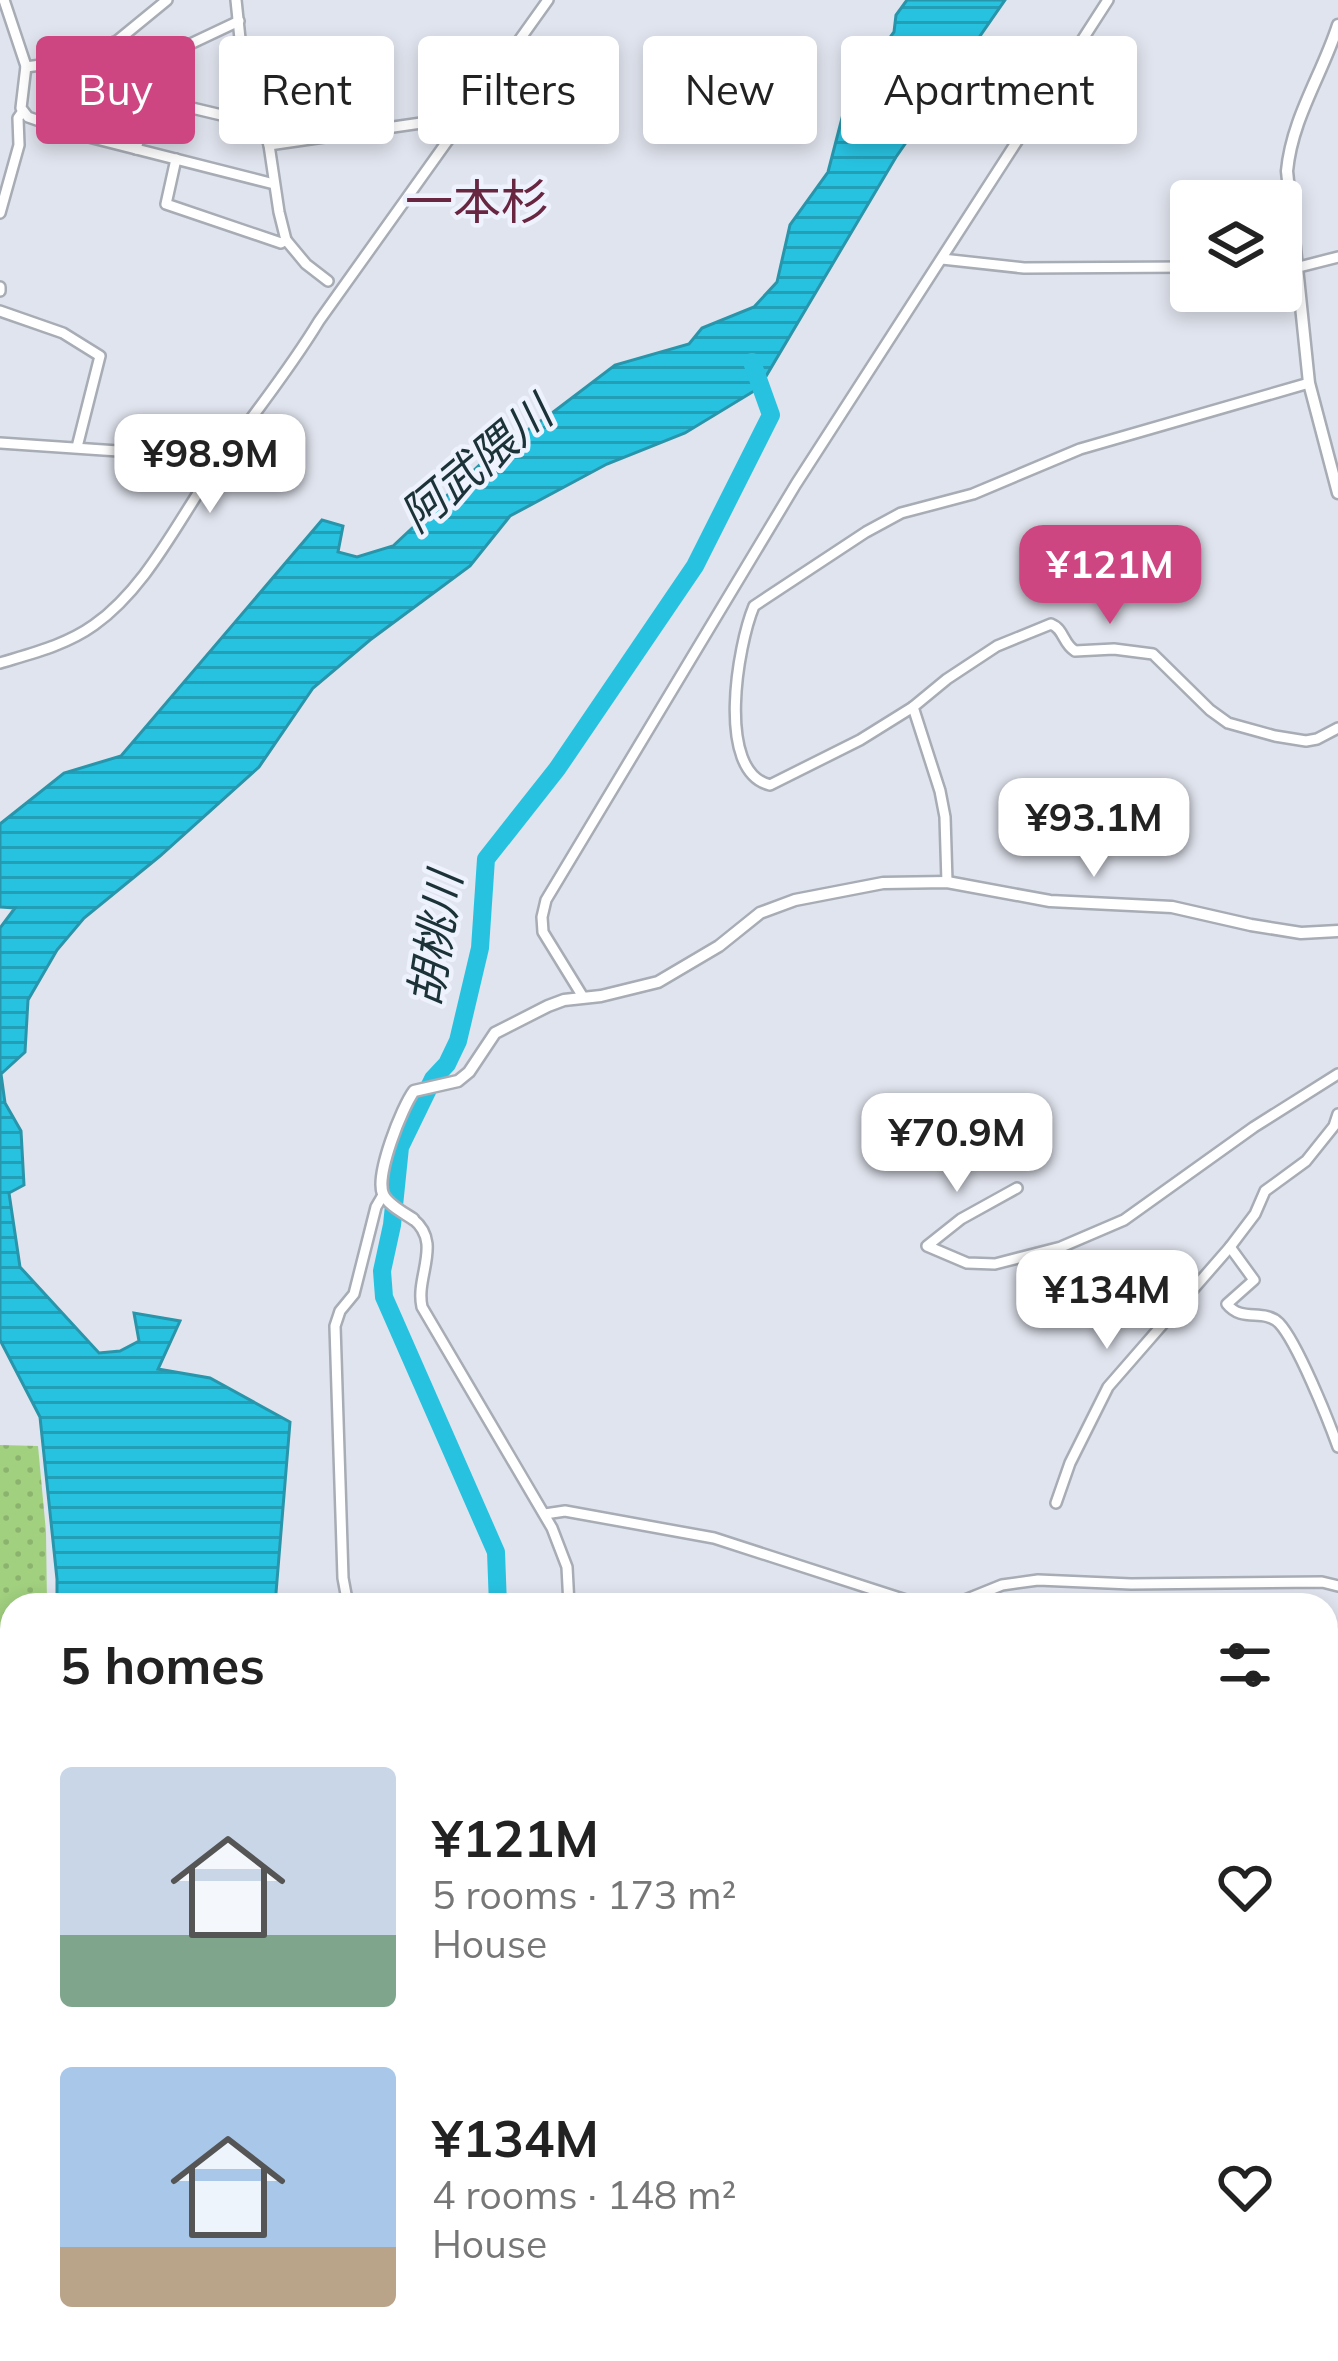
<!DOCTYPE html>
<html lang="en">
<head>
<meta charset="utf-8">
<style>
  body { margin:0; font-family:Mulish,"Noto Sans JP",sans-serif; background:#f6f6f6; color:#222; height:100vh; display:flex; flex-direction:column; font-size:45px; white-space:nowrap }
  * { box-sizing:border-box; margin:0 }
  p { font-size:39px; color:#767676 }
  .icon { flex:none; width:66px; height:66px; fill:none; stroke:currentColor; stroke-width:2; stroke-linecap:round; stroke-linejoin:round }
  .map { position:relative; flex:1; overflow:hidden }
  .details { position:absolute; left:0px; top:1593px; width:1338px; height:768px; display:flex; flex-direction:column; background:#fff; border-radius:36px 36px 0 0; box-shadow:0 6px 18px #0003 }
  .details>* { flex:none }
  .hud { position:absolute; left:36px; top:36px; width:1266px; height:108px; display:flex; gap:24px }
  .fabs { position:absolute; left:1170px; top:180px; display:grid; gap:24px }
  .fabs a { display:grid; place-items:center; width:132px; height:132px; border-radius:12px; background:#fff; box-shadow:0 6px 18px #0003; font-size:60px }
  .price { position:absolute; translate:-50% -102px; padding:0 27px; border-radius:24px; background:#fff; color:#222; font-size:39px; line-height:78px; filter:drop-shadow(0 3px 6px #0008) }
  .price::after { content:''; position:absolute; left:50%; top:72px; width:36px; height:27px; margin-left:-18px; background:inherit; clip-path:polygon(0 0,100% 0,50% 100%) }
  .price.on { background:#ce4681; color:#fff }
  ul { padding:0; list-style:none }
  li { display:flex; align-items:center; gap:36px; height:300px; padding:0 60px }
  li span { display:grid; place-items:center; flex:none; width:336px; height:240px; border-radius:12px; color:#555 }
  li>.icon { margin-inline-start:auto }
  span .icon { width:144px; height:144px; fill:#fffc; stroke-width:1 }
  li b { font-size:51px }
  h2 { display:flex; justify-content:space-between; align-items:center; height:144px; padding:0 60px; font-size:51px }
  .pill { padding:0 42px; border-radius:12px; background:#fff; box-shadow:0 6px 18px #0003; font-size:42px; line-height:108px }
  .pill.on { background:#ce4681; color:#fff }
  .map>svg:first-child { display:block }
  .green { fill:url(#green-dots) }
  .forest { fill:url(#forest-crowns) }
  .water { fill:url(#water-rules); stroke:#2895ab; stroke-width:3 }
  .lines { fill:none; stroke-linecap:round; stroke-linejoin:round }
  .river { stroke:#28c2e1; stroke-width:18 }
  .minor-casing { stroke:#a7acb5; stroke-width:14 }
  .tertiary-casing { stroke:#a7acb5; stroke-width:15 }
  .minor { stroke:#fff; stroke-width:9 }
  .tertiary { stroke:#fff; stroke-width:10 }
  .rail-casing { stroke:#66696e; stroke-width:8 }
  .rail { stroke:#edf2fc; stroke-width:3; stroke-dasharray:9; stroke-linecap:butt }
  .labels { text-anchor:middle; stroke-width:9; stroke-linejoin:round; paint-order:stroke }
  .water-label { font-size:45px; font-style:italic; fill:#1b3238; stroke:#edf2fc }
  .quarter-label { font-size:48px; fill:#682641; stroke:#edf2fc }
</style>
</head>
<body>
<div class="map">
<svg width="1338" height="2361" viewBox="0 0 1338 2361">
  <defs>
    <pattern id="green-dots" width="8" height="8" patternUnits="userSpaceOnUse" patternTransform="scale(3)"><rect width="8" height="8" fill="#a1d07f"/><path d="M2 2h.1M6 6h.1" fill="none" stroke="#8bb36e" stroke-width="1.8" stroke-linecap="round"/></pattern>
    <pattern id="forest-crowns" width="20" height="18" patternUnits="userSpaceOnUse" patternTransform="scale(3)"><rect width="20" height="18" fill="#a1d07f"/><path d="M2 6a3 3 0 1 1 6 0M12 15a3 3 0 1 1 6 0" fill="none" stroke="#8bb36e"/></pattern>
    <pattern id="water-rules" width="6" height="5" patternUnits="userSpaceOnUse" patternTransform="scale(3)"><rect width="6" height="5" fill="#28c2e1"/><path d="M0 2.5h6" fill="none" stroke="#229eb7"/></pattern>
  </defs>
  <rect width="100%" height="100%" fill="#e0e4ee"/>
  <polygon class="green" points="0,1445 38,1446 46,1532 47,1605 12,1605 12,1730 0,1732"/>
  <polygon class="forest" points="1338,1625 1338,2361 654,2361 658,2349 1326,2349 1326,1649"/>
  <g class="water">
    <polygon points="907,0 1005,0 896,157 759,388 685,433 607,464 510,516 470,566 370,640 313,688 259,767 160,856 84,918 57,950 28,1000 25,1052 1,1074 5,1103 21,1131 24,1185 9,1193 20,1267 99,1353 120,1351 139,1341 134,1313 180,1321 158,1369 210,1378 290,1422 275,1605 57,1605 57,1579 40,1417 0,1340 0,928 15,908 0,907 0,824 64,773 121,756 322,520 343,526 338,552 357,557 393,546 486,459 552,413 615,365 689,344 702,328 754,307 777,282 790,225 828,172 848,95 894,32 896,15"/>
    <polygon points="12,2270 12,2349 185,2349 181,2361 0,2361 0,2329"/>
  </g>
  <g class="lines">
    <g class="river">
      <polyline points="498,1605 496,1552 384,1297 382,1271 392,1225 400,1147 433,1079 447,1064 458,1041 480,948 486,859 557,769 695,566 771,415 752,362"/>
      <polyline points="297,2361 299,2349"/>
    </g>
    <defs>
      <g id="minor">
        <polyline points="4,0 26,66 21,108 28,117 77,134 274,184"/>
        <polyline points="26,67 63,62 117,41 167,0"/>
        <polyline points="150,98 255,123 262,122"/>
        <polyline points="269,145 428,122 433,116 430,82"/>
        <polyline points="136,149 152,90 167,55 239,21"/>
        <polyline points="176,159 166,204 281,243 286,240 279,212 269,145 242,58 236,0"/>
        <polyline points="0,213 19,145 18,118 23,111"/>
        <polyline points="286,240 306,264 328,281"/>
        <polyline points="942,259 1024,268 1191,267"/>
        <polyline points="1281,267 1299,267 1338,257"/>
        <polyline points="0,287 0,291"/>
        <polyline points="0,311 63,333 100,356 77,447"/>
        <path d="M1309,383l-229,66 -107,45 -72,19 -35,19 -112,74c-16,38 -39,166 16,179l90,-45 53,-33 34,-28 50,-33 54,-22c13,5 12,20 24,27l39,-2 39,5 57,56 18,13 47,13 31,5 11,-2 21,-11"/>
        <polyline points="0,443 177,455 199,463"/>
        <path d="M0,663c33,-10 66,-18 94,-38 52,-37 82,-101 118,-153 36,-51 75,-98 107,-151l229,-321"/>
        <polyline points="913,707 940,791 945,817 947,882"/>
        <polyline points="583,997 543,932 542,917 546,900 796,484 1108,0"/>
        <polyline points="1017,1188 961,1219 927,1246 967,1263 995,1264 1061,1247 1124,1220 1254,1127 1338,1074"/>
        <path d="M413,1219c30,24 2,57 9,88l130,221 15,39 2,38"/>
        <path d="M1230,1247l24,33 -27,24c15,19 36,4 52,19 18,19 49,96 59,124"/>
        <polyline points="1056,1503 1070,1463 1108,1387 1230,1247 1255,1214 1265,1191 1306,1161 1334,1126 1338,1114"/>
        <polyline points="545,1514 565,1511 714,1538 912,1602 960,1602 1002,1585 1038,1580 1131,1584 1322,1582 1338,1586"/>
        <polyline points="348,1605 343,1578 335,1326 340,1311 354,1294 376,1207 383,1195"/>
        <polyline points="1206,2349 1216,2361"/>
        <polyline points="221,2361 225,2349"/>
        <polyline points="358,2361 361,2349"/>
      </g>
      <g id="tertiary">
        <path d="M1338,25c-16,50 -46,93 -51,146l22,212 29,110"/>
        <path d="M413,1219c-9,-6 -26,-15 -30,-25 -8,-19 19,-87 31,-103l44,-10 11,-9 26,-39 53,-27 16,-6 37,-4 57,-14 61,-36 41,-33 35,-13 88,-17 64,-1 103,19 122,6 79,18 50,8 37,-2"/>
      </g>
    </defs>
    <use href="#minor" class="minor-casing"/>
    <use href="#tertiary" class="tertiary-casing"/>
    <use href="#minor" class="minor"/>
    <use href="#tertiary" class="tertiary"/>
    <defs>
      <polyline id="rail" points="0,1767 12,1764"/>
    </defs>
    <use href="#rail" class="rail-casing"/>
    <use href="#rail" class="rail"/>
  </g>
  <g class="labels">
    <g class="water-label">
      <text transform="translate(476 464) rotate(-40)" y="16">阿武隈川</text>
      <text transform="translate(435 939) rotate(-81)" y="16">胡桃川</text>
    </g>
    <g class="quarter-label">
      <text x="477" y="219">一本杉</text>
    </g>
  </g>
</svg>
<div class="fabs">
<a><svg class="icon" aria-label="layers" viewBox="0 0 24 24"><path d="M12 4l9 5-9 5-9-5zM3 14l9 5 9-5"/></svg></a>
</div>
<b class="price" style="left:210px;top:516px">¥98.9M</b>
<b class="price on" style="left:1110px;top:627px">¥121M</b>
<b class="price" style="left:1094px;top:880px">¥93.1M</b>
<b class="price" style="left:957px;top:1195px">¥70.9M</b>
<b class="price" style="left:1107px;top:1352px">¥134M</b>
<div class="hud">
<a class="pill on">Buy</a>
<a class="pill">Rent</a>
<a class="pill">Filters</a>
<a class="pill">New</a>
<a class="pill">Apartment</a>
</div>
<section class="details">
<h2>5 homes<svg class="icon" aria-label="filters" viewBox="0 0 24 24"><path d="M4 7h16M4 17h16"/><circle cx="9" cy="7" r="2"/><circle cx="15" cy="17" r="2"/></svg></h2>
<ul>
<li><span style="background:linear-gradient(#c9d6e8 70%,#7fa58c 0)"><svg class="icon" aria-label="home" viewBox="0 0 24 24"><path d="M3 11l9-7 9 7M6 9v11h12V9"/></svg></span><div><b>¥121M</b><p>5 rooms · 173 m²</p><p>House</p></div><svg class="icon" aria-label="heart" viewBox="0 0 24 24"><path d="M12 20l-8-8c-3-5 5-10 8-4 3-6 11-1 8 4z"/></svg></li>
<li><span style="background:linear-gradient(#a9c7e8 75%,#b9a48a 0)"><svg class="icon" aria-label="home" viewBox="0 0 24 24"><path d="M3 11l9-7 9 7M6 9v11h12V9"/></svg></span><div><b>¥134M</b><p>4 rooms · 148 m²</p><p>House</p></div><svg class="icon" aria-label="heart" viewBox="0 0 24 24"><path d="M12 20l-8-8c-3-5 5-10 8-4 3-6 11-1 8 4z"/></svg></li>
</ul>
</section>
</div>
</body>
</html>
